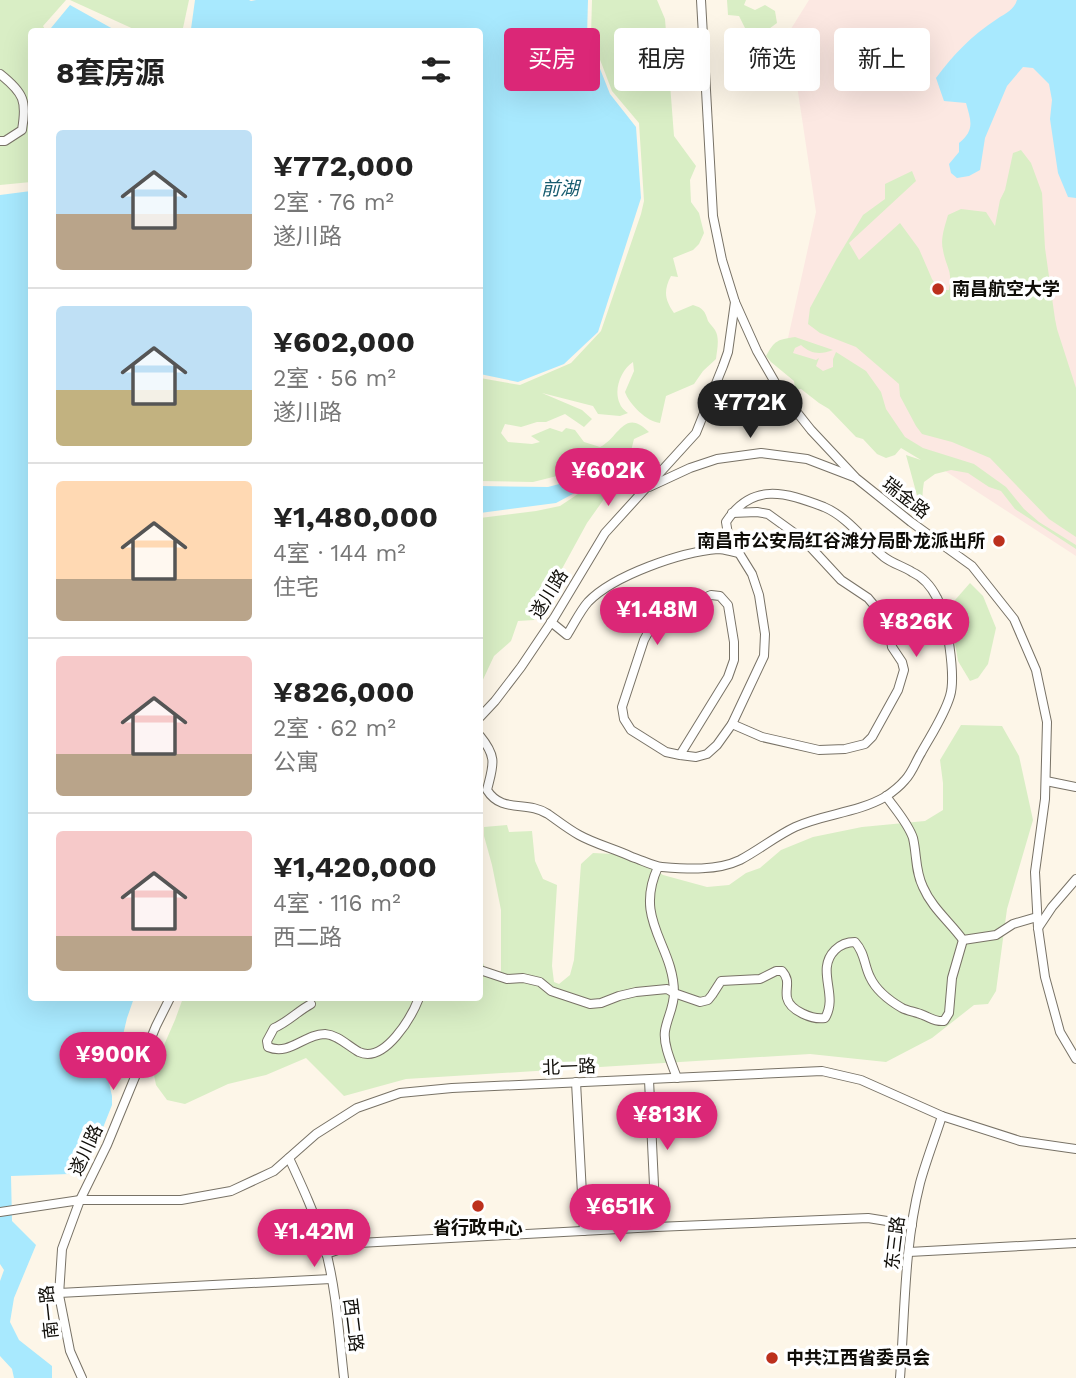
<!DOCTYPE html>
<html lang="zh">
<head>
<meta charset="utf-8">
<style>
  body { margin:0; font-family:"Work Sans","Noto Sans SC",sans-serif; background:#f2f2f2; color:#222; height:100vh; display:flex; flex-direction:column; font-size:26px; white-space:nowrap }
  * { box-sizing:border-box; margin:0 }
  p { font-size:23px; color:#767676 }
  .icon { flex:none; width:38px; height:38px; fill:none; stroke:currentColor; stroke-width:2; stroke-linecap:round; stroke-linejoin:round }
  .map { position:relative; flex:1; overflow:hidden }
  .panel { position:absolute; left:28px; top:28px; width:455px; height:973px; display:flex; flex-direction:column; background:#fff; border-radius:7px; box-shadow:0 7px 28px #0002 }
  .panel>* { flex:none }
  .top-card { position:absolute; left:504px; top:28px; width:466px; height:63px; display:flex; gap:14px }
  .price { position:absolute; translate:-50% -60px; padding:0 16px; border-radius:24px; background:#db2777; color:#fff; font-size:23px; line-height:46px; filter:drop-shadow(0 2px 4px #0008) }
  .price::after { content:''; position:absolute; left:50%; top:42px; width:21px; height:16px; margin-left:-10px; background:inherit; clip-path:polygon(0 0,100% 0,50% 100%) }
  .price.on { background:#222; color:#fff }
  ul { padding:0; list-style:none }
  li { display:flex; align-items:center; gap:21px; height:175px; padding:0 28px }
  li+li { border-top:2px solid #e0e0e0 }
  li span { display:grid; place-items:center; flex:none; width:196px; height:140px; border-radius:7px; color:#555 }
  li>.icon { margin-inline-start:auto }
  span .icon { width:84px; height:84px; fill:#fffc; stroke-width:1 }
  li b { font-size:30px }
  h2 { display:flex; justify-content:space-between; align-items:center; height:84px; padding:0 28px; font-size:30px }
  .tag { padding:0 24px; border-radius:7px; background:#fff; box-shadow:0 7px 28px #0002; font-size:24px; line-height:63px }
  .tag.on { background:#db2777; color:#fff }
  .map>svg:first-child { display:block }
  .education { fill:#fce8e2 }
  .green { fill:#d9eec5 }
  .water { fill:#a8e9fe }
  .lines { fill:none; stroke-linecap:round; stroke-linejoin:round }
  .minor-casing { stroke:#787266; stroke-width:10 }
  .minor { stroke:#fff; stroke-width:8 }
  .poi-dot { fill:#bc301d; stroke:#fff; stroke-width:2.5 }
  .labels { text-anchor:middle; stroke-width:7; stroke-linejoin:round; paint-order:stroke }
  .poi-label { font-size:18px; font-weight:bold; fill:#100e09; stroke:#fff; text-anchor:start }
  .street-label { font-size:18px; fill:#100e09; stroke:#fff }
  .water-label { font-size:19px; font-style:italic; fill:#185c6f; stroke:#fff }
</style>
</head>
<body>
<div class="map">
<svg width="1076" height="1378" viewBox="0 0 1076 1378">
  <rect width="100%" height="100%" fill="#fdf6e8"/>
  <polygon class="education" points="809,0 1076,0 1076,556 782,365 816,212 789,32"/>
  <g class="green">
    <polygon points="0,0 66,0 43,26 46,31 32,32 31,182 0,185"/>
    <polygon points="70,0 189,0 183,28 174,31 138,31"/>
    <path d="M592,0h65l8,19 9,117 22,30 -6,14 1,22 8,11 5,20 -5,11 -6,6 -20,8 5,19 -7,-1c-8,15 -6,24 3,37l19,-8c10,3 12,6 15,16 2,3 5,6 7,9 5,8 2,20 1,29l-13,12 -9,13 -28,12 -6,27c-13,-1 -31,-19 -35,-31l9,-21 -1,-9c-12,8 -20,28 -13,42 1,3 5,7 8,9l-8,3 -22,-2 -5,-8 -51,-13 40,17 10,9 -8,8 -19,-13 -19,8h-9l-16,5 -16,-3 -4,9 7,9 24,2 8,-2 -9,-6 19,-8 12,4 4,-4 9,2 9,12 16,5c19,-9 24,-40 49,-15l-15,7 -3,12 2,6 -18,32 -11,10 -17,24 -53,97 -16,1 -7,20 -17,15 -14,30v-168l56,-7 24,-5 45,-30 -4,-11 -68,17 -53,-1v-103l40,7 51,-22 30,-32 40,-117 3,-13 -5,-78 -27,-32 -21,-55z"/>
    <polygon points="727,0 746,0 744,5 755,10 765,5 775,11 777,23 758,37 761,46 750,46 747,32 739,16 728,15"/>
    <path d="M1021,150l10,13 11,30 3,55 10,71 2,10 19,59v149l-27,-18 -59,-61 -38,-16 -30,-8 -6,-8 -16,-30 -1,-12 -43,-37 -36,-14 -12,-9 2,-16 26,-48 27,-45 22,-16v-15l27,-13 4,10 -67,62 10,17 41,-37 19,26 13,30 7,11h10c4,-20 -3,-22 -6,-40 -3,-11 2,-24 5,-35l13,-6 25,3 9,14 5,-26 5,-10 8,-37z"/>
    <path d="M795,337l38,13c-13,5 -22,4 -32,-5l-6,3 -2,5 23,7 3,-2 -3,8 7,5 10,-4v-8l3,-7 30,19 15,21 5,17 19,28 18,11 51,16 32,23 18,22 15,13 37,23v4l-61,-40 -14,-18 -12,-4 -21,-14 -17,-3 -16,4 -11,8c-2,12 -3,23 5,33l-8,-5 -15,-55 15,5 -20,-12 -6,7 -9,3 -9,-4 -14,-15 -7,-2 -27,-28 -10,-6 -18,-14h-6l-1,-8 -23,-19 -5,-6c9,-16 11,-16 29,-19z"/>
    <polygon points="970,583 983,596 996,628 988,664 978,678 970,681 958,661 949,607"/>
    <path d="M961,725l41,1 17,30 14,64 -26,89 -11,82 -8,13 -14,1 -42,33 -46,24 -76,-8 -404,25 -62,17 -38,-38 -40,17 -38,9 -43,20 -18,-4 -11,-15 -3,-15 22,-50 8,-22h297v-67c1,16 -2,40 16,44l5,-4v-61l-9,-45 -8,-29v-9l23,-2 2,7 23,-1 3,30 8,18 14,6 -5,81 2,16 5,2 11,-9 4,-15 7,-96 12,-11 42,2 28,20 44,12 22,-2 17,-12 14,-5 21,-18 32,-13 49,-10 63,-6 18,-11v-27l-3,-23z"/>
  </g>
  <g class="water">
    <polygon points="195,0 249,0 251,1 256,0 588,0 587,36 610,94 636,127 641,198 598,332 564,364 518,382 480,374 480,32 186,31 191,29"/>
    <path d="M1017,0h59v198l-8,-1 -10,-24 -8,-54 2,-19 -3,-16 -16,-16 -10,-1 -16,19 -22,52 -5,32 -11,6 -12,2 -6,-5 -2,-9 10,-12v-9c16,-13 12,-22 7,-40l-22,-2 -8,-23c18,-24 35,-42 61,-59 9,-6 17,-9 20,-19z"/>
    <polygon points="70,5 113,29 120,31 53,31 51,28"/>
    <polygon points="31,191 32,998 134,998 127,1018 119,1052 107,1074 112,1096 112,1105 89,1163 69,1174 11,1176 12,1221 36,1245 14,1298 10,1322 19,1340 52,1366 52,1378 14,1378 12,1369 0,1356 0,1281 4,1270 0,1264 0,195"/>
    <polygon points="578,479 599,480 556,503 480,513 480,486 548,487"/>
  </g>
  <g class="lines">
    <defs>
      <g id="minor">
        <polyline points="701,0 713,216 722,260 735,302 757,351 780,391 811,430 856,478 911,522 972,566 1014,619 1036,670 1047,722 1045,799 1035,872 1038,928 1045,977 1060,1032 1076,1059"/>
        <path d="M0,74c24,19 27,27 22,56l-17,11h-5"/>
        <polyline points="649,487 690,468 717,459 761,453 807,459 854,477"/>
        <polyline points="732,513 757,512 768,514 804,540 841,580 868,598 878,610 888,624 892,647 902,662 904,670 898,690 872,737 865,744 845,749 819,750 762,737 732,724"/>
        <polyline points="480,717 495,701 521,667 554,618 605,533 696,433 723,366 728,352 735,302"/>
        <path d="M480,736c18,22 13,29 7,54 15,24 40,10 61,24 10,7 20,15 31,21 16,9 36,14 53,22 10,3 20,9 30,10 25,2 55,4 78,-7 19,-10 36,-24 55,-33 28,-13 62,-14 90,-30 6,-4 15,-11 20,-17 7,-7 11,-19 16,-27 10,-18 23,-37 29,-57 6,-19 -3,-80 -13,-98 -5,-10 -14,-21 -25,-26 -9,-6 -19,-8 -28,-15 -20,-16 -36,-40 -60,-50 -39,-15 -72,-25 -98,15l3,18 10,13c-7,-1 -14,-4 -21,-4 -37,3 -104,26 -130,53 -8,9 -14,22 -21,33l-16,-13"/>
        <polyline points="680,755 728,677 734,660 734,642 728,605 720,596 711,595 665,615 651,627 644,640 622,707 624,719 631,730 666,752 680,755 696,757 707,754 717,745 732,724 764,656 765,634 759,595 752,574 739,553"/>
        <polyline points="1046,781 1076,787"/>
        <path d="M886,796c9,13 22,27 27,42 4,17 2,33 10,49 9,21 27,35 40,53l33,-5 17,-11 24,-7"/>
        <path d="M658,867c-25,54 16,78 16,126 0,14 -7,25 -9,38 -2,14 7,33 12,47"/>
        <polyline points="1038,928 1052,907 1076,879"/>
        <path d="M480,970l27,9 16,-1 17,4 11,9 39,13 11,-1 18,-7 17,-4 31,-3 7,4 26,9 8,-2 4,-5 9,-14 39,-2 16,-8h6c9,10 3,16 5,27 3,13 26,22 38,20 14,-23 -10,-48 10,-68 6,-6 12,-8 20,-8 10,11 9,23 15,35 6,13 20,24 32,31 6,3 14,4 21,7 8,3 12,7 21,6l5,-8 3,-35 11,-38"/>
        <path d="M311,1004c-13,7 -23,18 -37,24l-7,13 1,6c22,9 36,-13 57,-13 13,1 23,12 34,18 26,12 53,-36 60,-54"/>
        <polyline points="649,1080 656,1227"/>
        <polyline points="576,1082 584,1231"/>
        <path d="M289,1158c13,28 26,56 35,86 12,42 15,90 20,134"/>
        <polyline points="0,1212 80,1200 181,1200 231,1191 274,1171 316,1134 357,1108 400,1093 452,1088 822,1071 861,1080 942,1116 1020,1141 1076,1149"/>
        <polyline points="909,1252 1076,1243"/>
        <polyline points="326,1254 359,1243 656,1227 868,1218 912,1225"/>
        <polyline points="59,1293 331,1279"/>
        <polyline points="82,1378 70,1351 59,1295 62,1249 80,1200 107,1145 156,1026 170,998"/>
        <path d="M900,1378c5,-65 4,-132 20,-195 6,-22 15,-45 22,-67"/>
      </g>
    </defs>
    <use href="#minor" class="minor-casing"/>
    <use href="#minor" class="minor"/>
  </g>
  <g class="poi-dot">
    <circle cx="938" cy="289" r="7"/>
    <circle cx="999" cy="541" r="7"/>
    <circle cx="478" cy="1206" r="7"/>
    <circle cx="772" cy="1358" r="7"/>
  </g>
  <g class="labels">
    <g class="poi-label">
      <text x="952" y="295">南昌航空大学</text>
      <text x="985" y="547" text-anchor="end">南昌市公安局红谷滩分局卧龙派出所</text>
      <text x="478" y="1234" text-anchor="middle">省行政中心</text>
      <text x="786" y="1364">中共江西省委员会</text>
    </g>
    <g class="street-label">
      <text transform="translate(906 498) rotate(38)" y="6">瑞金路</text>
      <text transform="translate(549 594) rotate(-58)" y="6">遂川路</text>
      <text transform="translate(569 1067) rotate(-2)" y="6">北一路</text>
      <text transform="translate(86 1150) rotate(-65)" y="6">遂川路</text>
      <text transform="translate(895 1243) rotate(-83)" y="6">东三路</text>
      <text transform="translate(49 1312) rotate(-96)" y="6">南一路</text>
      <text transform="translate(353 1325) rotate(83)" y="6">西二路</text>
    </g>
    <g class="water-label">
      <text x="560" y="195">前湖</text>
    </g>
  </g>
</svg>
<b class="price on" style="left:750px;top:440px">¥772K</b>
<b class="price" style="left:608px;top:508px">¥602K</b>
<b class="price" style="left:657px;top:647px">¥1.48M</b>
<b class="price" style="left:916px;top:659px">¥826K</b>
<b class="price" style="left:113px;top:1092px">¥900K</b>
<b class="price" style="left:667px;top:1152px">¥813K</b>
<b class="price" style="left:620px;top:1244px">¥651K</b>
<b class="price" style="left:314px;top:1269px">¥1.42M</b>
<div class="top-card">
<a class="tag on">买房</a>
<a class="tag">租房</a>
<a class="tag">筛选</a>
<a class="tag">新上</a>
</div>
<section class="panel">
<h2>8套房源<svg class="icon" aria-label="filters" viewBox="0 0 24 24"><path d="M4 7h16M4 17h16"/><circle cx="9" cy="7" r="2"/><circle cx="15" cy="17" r="2"/></svg></h2>
<ul>
<li><span style="background:linear-gradient(#bfe0f5 60%,#b9a48a 0)"><svg class="icon" aria-label="home" viewBox="0 0 24 24"><path d="M3 11l9-7 9 7M6 9v11h12V9"/></svg></span><div><b>¥772,000</b><p>2室 · 76 m²</p><p>遂川路</p></div></li>
<li><span style="background:linear-gradient(#bfe0f5 60%,#c2b280 0)"><svg class="icon" aria-label="home" viewBox="0 0 24 24"><path d="M3 11l9-7 9 7M6 9v11h12V9"/></svg></span><div><b>¥602,000</b><p>2室 · 56 m²</p><p>遂川路</p></div></li>
<li><span style="background:linear-gradient(#ffd9b3 70%,#b9a48a 0)"><svg class="icon" aria-label="home" viewBox="0 0 24 24"><path d="M3 11l9-7 9 7M6 9v11h12V9"/></svg></span><div><b>¥1,480,000</b><p>4室 · 144 m²</p><p>住宅</p></div></li>
<li><span style="background:linear-gradient(#f6c9c9 70%,#b9a48a 0)"><svg class="icon" aria-label="home" viewBox="0 0 24 24"><path d="M3 11l9-7 9 7M6 9v11h12V9"/></svg></span><div><b>¥826,000</b><p>2室 · 62 m²</p><p>公寓</p></div></li>
<li><span style="background:linear-gradient(#f6c9c9 75%,#b9a48a 0)"><svg class="icon" aria-label="home" viewBox="0 0 24 24"><path d="M3 11l9-7 9 7M6 9v11h12V9"/></svg></span><div><b>¥1,420,000</b><p>4室 · 116 m²</p><p>西二路</p></div></li>
</ul>
</section>
</div>
</body>
</html>
